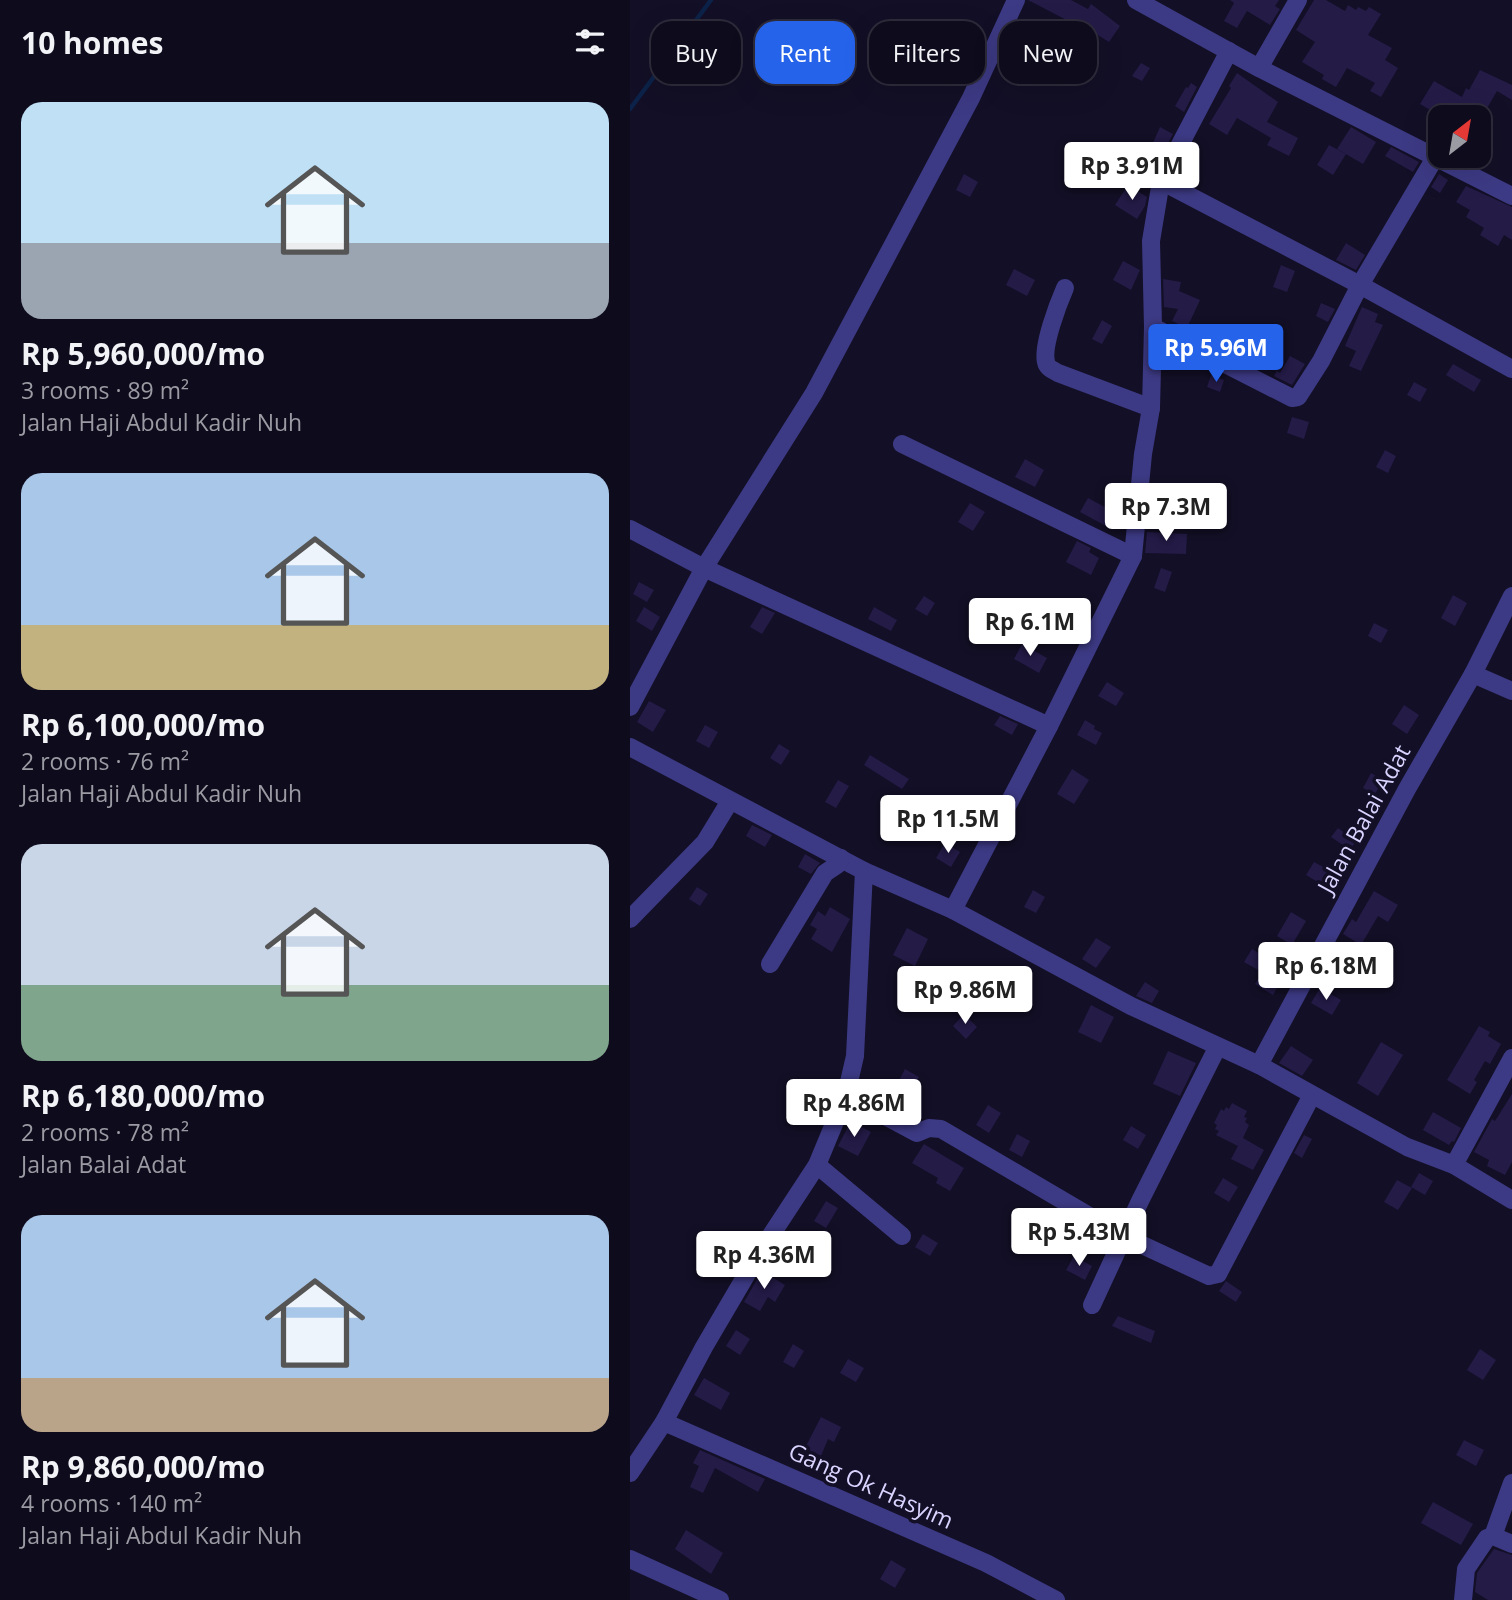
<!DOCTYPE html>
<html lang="en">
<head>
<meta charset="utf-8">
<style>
  body { margin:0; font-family:"Open Sans",sans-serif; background:#1c1929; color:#f1f3f6; height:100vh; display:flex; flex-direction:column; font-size:26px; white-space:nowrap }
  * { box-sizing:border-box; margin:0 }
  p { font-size:23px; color:#9b9ba3 }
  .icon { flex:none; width:38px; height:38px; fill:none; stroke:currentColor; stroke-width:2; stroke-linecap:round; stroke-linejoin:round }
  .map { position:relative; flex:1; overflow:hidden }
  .side { display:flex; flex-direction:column; background:#0e0b1c; width:630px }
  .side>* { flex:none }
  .hud { position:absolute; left:21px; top:21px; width:665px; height:63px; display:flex; gap:14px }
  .needle { width:46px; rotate:31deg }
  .tools { position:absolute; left:798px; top:105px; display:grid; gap:14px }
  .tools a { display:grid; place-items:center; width:63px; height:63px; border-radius:14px; background:#0e0b1c; box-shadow:0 7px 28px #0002,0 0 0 2px #2e2b3b; font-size:35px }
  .price { position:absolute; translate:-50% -60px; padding:0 16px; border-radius:7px; background:#fff; color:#222; font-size:23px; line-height:46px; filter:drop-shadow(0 2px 4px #0008) }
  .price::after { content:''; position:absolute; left:50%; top:42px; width:21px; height:16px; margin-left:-10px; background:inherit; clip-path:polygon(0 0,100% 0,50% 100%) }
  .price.active { background:#2563eb; color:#fff }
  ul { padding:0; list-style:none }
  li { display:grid; align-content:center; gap:14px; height:371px; padding:0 21px }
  li span { display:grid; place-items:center; height:217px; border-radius:21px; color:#555 }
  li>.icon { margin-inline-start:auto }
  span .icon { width:126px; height:126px; fill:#fffc; stroke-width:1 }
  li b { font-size:30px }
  h2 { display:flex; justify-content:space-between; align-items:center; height:84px; padding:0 21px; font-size:30px }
  .tag { padding:0 24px; border-radius:21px; background:#0e0b1c; box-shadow:0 7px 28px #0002,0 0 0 2px #2e2b3b; font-size:24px; line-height:63px }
  .tag.active { background:#2563eb; color:#fff }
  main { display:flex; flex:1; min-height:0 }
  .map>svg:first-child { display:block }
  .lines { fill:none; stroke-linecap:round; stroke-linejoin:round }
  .stream { stroke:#0c2248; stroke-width:4.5 }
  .building { fill:#241b47 }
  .minor { stroke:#3d3a85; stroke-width:18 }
  .labels { text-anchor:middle; stroke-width:7; stroke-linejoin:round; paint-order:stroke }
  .street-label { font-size:23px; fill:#d9d4ff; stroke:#130f26 }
</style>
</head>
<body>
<main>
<section class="side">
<h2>10 homes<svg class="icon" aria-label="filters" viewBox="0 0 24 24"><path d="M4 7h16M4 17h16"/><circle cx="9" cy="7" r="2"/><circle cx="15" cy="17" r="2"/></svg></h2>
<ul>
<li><span style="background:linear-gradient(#bfe0f5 65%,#9aa5b1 0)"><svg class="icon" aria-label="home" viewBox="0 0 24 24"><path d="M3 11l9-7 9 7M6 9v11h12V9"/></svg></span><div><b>Rp 5,960,000/mo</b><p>3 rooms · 89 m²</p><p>Jalan Haji Abdul Kadir Nuh</p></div></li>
<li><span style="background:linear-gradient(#a9c7e8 70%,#c2b280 0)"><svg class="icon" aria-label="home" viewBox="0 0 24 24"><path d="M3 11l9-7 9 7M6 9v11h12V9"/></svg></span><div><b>Rp 6,100,000/mo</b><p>2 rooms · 76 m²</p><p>Jalan Haji Abdul Kadir Nuh</p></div></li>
<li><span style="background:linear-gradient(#c9d6e8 65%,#7fa58c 0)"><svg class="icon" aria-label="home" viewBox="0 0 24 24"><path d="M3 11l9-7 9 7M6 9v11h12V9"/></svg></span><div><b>Rp 6,180,000/mo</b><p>2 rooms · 78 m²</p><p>Jalan Balai Adat</p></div></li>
<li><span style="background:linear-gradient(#a9c7e8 75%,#b9a48a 0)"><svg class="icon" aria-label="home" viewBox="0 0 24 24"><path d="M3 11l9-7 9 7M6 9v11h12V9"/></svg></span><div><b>Rp 9,860,000/mo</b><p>4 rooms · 140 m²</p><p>Jalan Haji Abdul Kadir Nuh</p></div></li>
</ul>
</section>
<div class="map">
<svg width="882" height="1600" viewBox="0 0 882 1600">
  <rect width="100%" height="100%" fill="#130f26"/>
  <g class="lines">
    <polyline class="stream" points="0,109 81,0"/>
  </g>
  <g class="building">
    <polygon points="398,0 441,0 458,9 461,4 490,26 479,42 466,34 459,46 442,35 448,26"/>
    <polygon points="600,0 649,0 645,6 650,9 640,25 617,11 607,28 594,21 604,3"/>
    <polygon points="684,0 696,0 715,11 718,5 726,10 728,7 736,11 739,7 751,14 738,35 762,48 755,60 768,68 751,97 740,91 745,83 717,68 706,87 692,79 694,75 672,62 685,42 666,30"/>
    <polygon points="511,63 520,68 512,81 502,76"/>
    <polygon points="850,70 882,85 882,100 867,91 852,117 812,117 790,104 804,81 832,97 836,88 839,90"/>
    <polygon points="607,73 648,102 637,122 668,138 659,156 637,145 641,138 607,118 597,135 579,124 601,88 599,86"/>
    <polygon points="561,83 567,87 554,112 545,106 556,87 558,88"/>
    <polygon points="530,127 543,134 525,167 515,161"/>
    <polygon points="721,127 746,142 733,164 707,149"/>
    <polygon points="699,145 716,154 703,175 687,165"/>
    <polygon points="761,147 789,162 783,172 755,156"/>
    <polygon points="334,174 348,182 340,197 326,190"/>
    <polygon points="809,174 818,180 810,193 801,187"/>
    <polygon points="498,185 517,197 515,206 507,219 485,205"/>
    <polygon points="836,186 882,207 882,240 874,235 868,246 850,235 854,228 836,217 840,210 826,202"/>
    <polygon points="716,243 735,255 726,270 706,260"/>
    <polygon points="493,261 510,270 501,290 483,280"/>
    <polygon points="651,265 665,271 657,292 643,287"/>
    <polygon points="384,269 405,280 397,296 376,285"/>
    <polygon points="533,279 551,282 549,291 570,300 557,328 542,321 548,309 534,307"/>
    <polygon points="691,303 705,309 698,322 686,316"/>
    <polygon points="732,307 748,314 745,322 753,325 731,371 719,366 726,351 715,346"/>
    <polygon points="472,320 482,326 472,344 462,339"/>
    <polygon points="660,356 675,364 662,385 644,376 647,371 650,373"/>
    <polygon points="823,364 851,380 844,392 816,375"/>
    <polygon points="581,375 594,380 590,392 577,387"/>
    <polygon points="784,382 797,389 790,402 777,395"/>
    <polygon points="662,417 679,422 674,439 657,433"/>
    <polygon points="755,450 766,456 758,473 746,467"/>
    <polygon points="395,459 414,470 405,487 385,477"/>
    <polygon points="458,498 486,513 478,527 450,512"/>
    <polygon points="340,503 355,512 343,531 328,522"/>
    <polygon points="517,532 557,534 556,554 515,553"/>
    <polygon points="447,541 461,548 459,552 469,558 461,575 436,562"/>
    <polygon points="531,568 542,572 535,592 524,588"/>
    <polygon points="9,582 24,590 17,602 3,594"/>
    <polygon points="823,595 837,603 825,626 811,618"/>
    <polygon points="294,596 305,603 297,616 285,609"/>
    <polygon points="14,607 30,617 22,631 6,621"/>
    <polygon points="132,607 145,613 132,634 120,627"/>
    <polygon points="244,607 267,620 261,631 238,619"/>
    <polygon points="744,623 758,630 751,643 738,636"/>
    <polygon points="392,644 417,658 409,673 384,659"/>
    <polygon points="477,682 494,693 486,706 468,696"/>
    <polygon points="19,701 36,710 23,732 7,722"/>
    <polygon points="774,705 789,715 777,734 762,724"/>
    <polygon points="370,716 388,724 382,735 364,725"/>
    <polygon points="455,720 465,726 464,729 472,733 466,745 447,735"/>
    <polygon points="75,725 88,732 79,748 66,741"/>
    <polygon points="149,744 160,751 151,765 140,758"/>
    <polygon points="240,755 279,779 272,789 234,765"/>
    <polygon points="442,769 459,780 444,804 427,794"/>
    <polygon points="741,773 753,780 745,794 733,788"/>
    <polygon points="208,780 219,786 206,808 195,802"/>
    <polygon points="122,825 142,835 135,847 116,836"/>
    <polygon points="708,828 726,841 720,850 701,837"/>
    <polygon points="315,843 330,852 321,867 306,858"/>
    <polygon points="175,854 190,863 181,874 168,867"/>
    <polygon points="684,862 699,870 691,884 676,875"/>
    <polygon points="67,887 78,894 70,906 59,899"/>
    <polygon points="403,890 415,897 406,913 394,907"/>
    <polygon points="744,891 768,905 758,922 748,916 731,945 713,934 722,919 726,922"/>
    <polygon points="200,907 220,919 202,952 181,939 187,929 180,925 188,911 195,916"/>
    <polygon points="661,912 676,921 662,945 647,936"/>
    <polygon points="277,928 298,939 285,966 263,955"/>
    <polygon points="466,938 481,947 466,968 452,959"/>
    <polygon points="622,949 635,957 628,970 614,962"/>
    <polygon points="635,969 652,979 643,995 625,984"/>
    <polygon points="332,972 351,998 330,1012 311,987"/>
    <polygon points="515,982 529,991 522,1003 506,996"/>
    <polygon points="690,988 711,1000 702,1015 681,1003"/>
    <polygon points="461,1005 484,1017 471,1043 448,1032"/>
    <polygon points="334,1014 347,1027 336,1039 323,1026"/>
    <polygon points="849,1026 860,1032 858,1036 871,1044 860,1064 855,1061 844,1080 847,1082 840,1094 817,1080"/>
    <polygon points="751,1042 773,1055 748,1096 727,1083"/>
    <polygon points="661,1046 683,1060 672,1076 649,1063"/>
    <polygon points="538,1051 566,1063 550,1096 523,1084"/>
    <polygon points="275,1069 289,1077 278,1095 265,1088"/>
    <polygon points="232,1082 244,1087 241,1095 229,1089"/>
    <polygon points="882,1094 882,1162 875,1175 857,1166 859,1160 844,1152 862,1119 865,1121"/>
    <polygon points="602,1103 617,1111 614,1117 617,1118 615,1122 619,1125 613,1138 634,1150 623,1170 601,1159 608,1146 586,1135 589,1131 585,1129 587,1125 584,1123 591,1109 594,1111 596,1107 599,1109"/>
    <polygon points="358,1105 371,1113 359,1133 346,1125"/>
    <polygon points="803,1112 831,1128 824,1142 822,1141 819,1145 793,1130"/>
    <polygon points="221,1121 241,1132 228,1156 208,1146"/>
    <polygon points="501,1126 516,1135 508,1149 493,1140"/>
    <polygon points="387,1134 400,1141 392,1157 379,1150"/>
    <polygon points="674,1135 682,1139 672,1158 664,1153"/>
    <polygon points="294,1144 334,1168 320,1191 306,1183 308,1178 282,1163"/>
    <polygon points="789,1173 803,1181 795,1195 781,1187"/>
    <polygon points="593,1178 608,1187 599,1202 584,1193"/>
    <polygon points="767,1180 782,1188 768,1210 754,1202"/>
    <polygon points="196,1201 208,1208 196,1228 184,1221"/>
    <polygon points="293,1234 308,1243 300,1256 285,1247"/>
    <polygon points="444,1256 462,1266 455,1280 436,1270"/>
    <polygon points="132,1271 155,1285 145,1302 138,1297 130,1311 114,1302"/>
    <polygon points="596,1281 612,1292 606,1302 589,1291"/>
    <polygon points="488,1316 525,1331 521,1343 482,1326"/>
    <polygon points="106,1330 120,1339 110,1355 96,1346"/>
    <polygon points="163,1344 174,1351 164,1368 153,1362"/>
    <polygon points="850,1349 866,1360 853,1380 837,1370"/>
    <polygon points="218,1359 234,1368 226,1382 210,1373"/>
    <polygon points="74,1378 100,1393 91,1410 64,1395"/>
    <polygon points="191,1417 211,1427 204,1442 198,1439 191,1456 175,1448"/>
    <polygon points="834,1440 854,1450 846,1466 826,1455"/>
    <polygon points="70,1450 135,1479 128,1492 85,1468 73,1493 60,1487 69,1466 63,1463"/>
    <polygon points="803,1502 843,1524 831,1545 791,1523"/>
    <polygon points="56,1530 93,1553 81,1574 45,1549"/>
    <polygon points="864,1549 882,1555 882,1600 858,1600 845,1592 847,1573"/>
    <polygon points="261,1560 276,1569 265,1588 250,1579"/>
  </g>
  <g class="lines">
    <g class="minor">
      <polyline points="506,0 629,68 882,196"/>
      <polyline points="629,68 668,0"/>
      <polyline points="531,181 730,285 882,369"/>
      <path d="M435,288c-7,16 -23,58 -19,74 1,6 7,8 12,11l93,35"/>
      <polyline points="523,327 662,398 668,397 691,361 730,285 806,156"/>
      <polyline points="272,444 503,556"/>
      <polyline points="0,529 74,568 419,726"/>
      <polyline points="843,674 882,691"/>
      <polyline points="0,707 74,568 184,393 341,98 386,0"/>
      <polyline points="0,747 234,871 323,910 501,1006 629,1065 777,1147 824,1165 882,1200"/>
      <polyline points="323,910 419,726 503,556 513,454 521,408 523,327 521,241 531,181 599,51"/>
      <polyline points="0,919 75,842 100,801"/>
      <polyline points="140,964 195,873 207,865 211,858"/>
      <polyline points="629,1065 777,789 843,674 882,596"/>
      <polyline points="216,1095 287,1133 299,1128 311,1129 495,1237 579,1276 588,1274 682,1095"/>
      <polyline points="187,1165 272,1236"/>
      <polyline points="824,1165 882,1058"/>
      <polyline points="462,1305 510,1201 587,1048"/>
      <polyline points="34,1422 356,1563 426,1600"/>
      <polyline points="0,1473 34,1422 74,1347 128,1255 187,1165 216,1095 225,1056 234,871"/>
      <polyline points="863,1536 882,1483"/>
      <polyline points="0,1559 90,1600"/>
      <polyline points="833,1600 836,1569 857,1538 863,1536 882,1544"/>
    </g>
  </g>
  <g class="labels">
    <g class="street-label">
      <text transform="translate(734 819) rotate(-61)" y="8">Jalan Balai Adat</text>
      <text transform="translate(241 1486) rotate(24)" y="8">Gang Ok Hasyim</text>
    </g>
  </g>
</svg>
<div class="tools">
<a><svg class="needle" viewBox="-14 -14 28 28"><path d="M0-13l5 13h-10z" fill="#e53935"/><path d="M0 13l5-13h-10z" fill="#9b9ba3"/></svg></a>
</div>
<b class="price" style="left:502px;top:202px">Rp 3.91M</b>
<b class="price active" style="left:586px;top:384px">Rp 5.96M</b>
<b class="price" style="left:536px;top:543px">Rp 7.3M</b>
<b class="price" style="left:400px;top:658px">Rp 6.1M</b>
<b class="price" style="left:318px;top:855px">Rp 11.5M</b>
<b class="price" style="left:696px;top:1002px">Rp 6.18M</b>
<b class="price" style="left:335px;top:1026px">Rp 9.86M</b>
<b class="price" style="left:224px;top:1139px">Rp 4.86M</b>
<b class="price" style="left:449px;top:1268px">Rp 5.43M</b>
<b class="price" style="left:134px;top:1291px">Rp 4.36M</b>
<div class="hud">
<a class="tag">Buy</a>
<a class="tag active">Rent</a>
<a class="tag">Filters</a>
<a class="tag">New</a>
</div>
</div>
</main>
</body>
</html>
